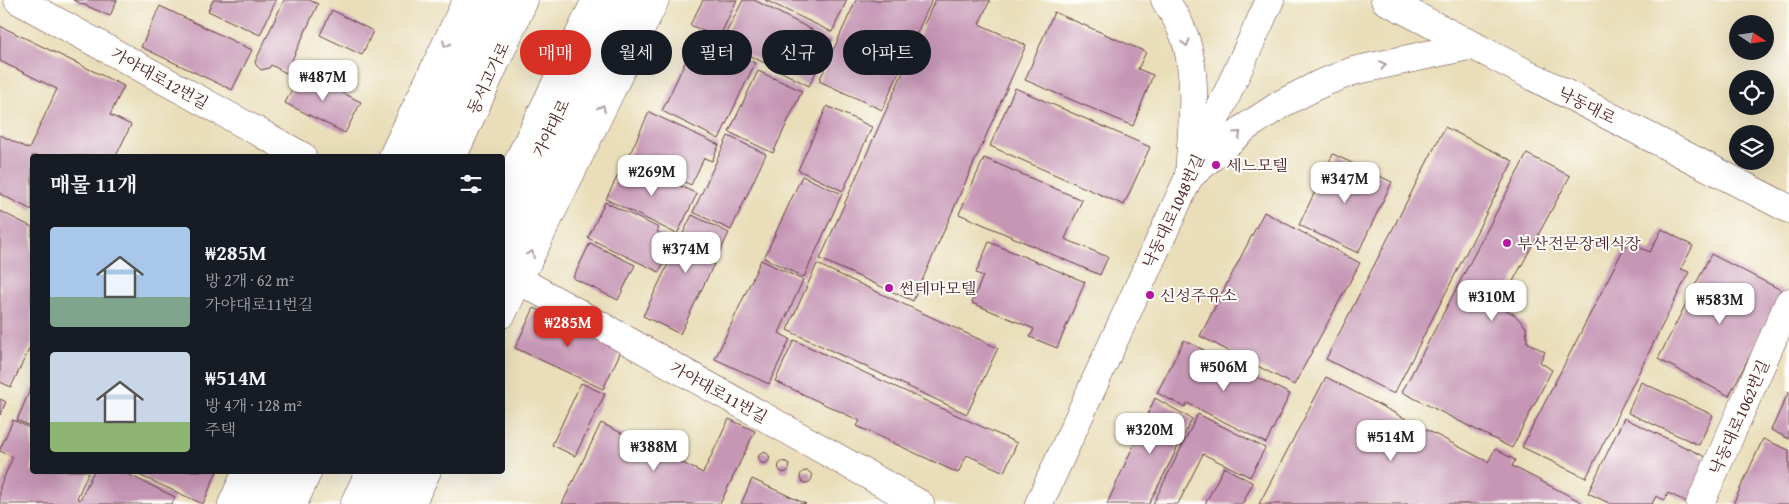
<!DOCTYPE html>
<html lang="ko">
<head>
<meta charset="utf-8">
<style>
  body { margin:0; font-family:"Gentium Book Plus","Noto Serif KR",serif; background:#20242c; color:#f1f3f6; height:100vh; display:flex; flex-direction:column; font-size:19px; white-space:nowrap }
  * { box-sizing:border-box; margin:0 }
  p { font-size:16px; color:#9ea1a6 }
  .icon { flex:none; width:28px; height:28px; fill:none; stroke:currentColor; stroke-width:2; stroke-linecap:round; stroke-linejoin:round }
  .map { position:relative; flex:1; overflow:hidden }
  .panel { position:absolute; left:30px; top:154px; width:475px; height:320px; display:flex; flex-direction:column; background:#171b24; border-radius:5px; box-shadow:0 5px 20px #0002 }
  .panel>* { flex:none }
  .banner { position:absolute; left:520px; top:30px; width:475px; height:45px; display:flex; gap:10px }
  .needle { width:32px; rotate:103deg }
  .tools { position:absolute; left:1729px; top:15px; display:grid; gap:10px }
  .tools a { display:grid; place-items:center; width:45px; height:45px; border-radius:50%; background:#171b24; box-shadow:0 5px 20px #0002; font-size:25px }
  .price { position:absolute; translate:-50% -42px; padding:0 11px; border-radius:10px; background:#fff; color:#222; font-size:16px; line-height:32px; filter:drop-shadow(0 1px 2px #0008) }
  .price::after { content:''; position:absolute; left:50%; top:30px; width:15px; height:11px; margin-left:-8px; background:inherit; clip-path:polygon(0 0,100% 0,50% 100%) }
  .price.current { background:#d93025; color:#fff }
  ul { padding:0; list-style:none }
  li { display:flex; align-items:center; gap:15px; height:125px; padding:0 20px }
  li span { display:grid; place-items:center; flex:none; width:140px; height:100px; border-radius:5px; color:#555 }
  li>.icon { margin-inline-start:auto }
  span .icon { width:60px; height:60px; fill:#fffc; stroke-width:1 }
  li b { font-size:21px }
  h2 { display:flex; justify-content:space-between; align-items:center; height:60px; padding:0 20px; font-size:21px }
  .pill { padding:0 18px; border-radius:22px; background:#171b24; box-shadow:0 5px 20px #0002; font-size:18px; line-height:45px }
  .pill.current { background:#d93025; color:#fff }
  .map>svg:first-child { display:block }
  .building { fill:#c696b5 }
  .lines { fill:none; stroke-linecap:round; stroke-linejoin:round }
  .minor-casing { stroke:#623c40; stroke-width:29 }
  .major-casing { stroke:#623c40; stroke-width:29 }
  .highway-casing { stroke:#623c40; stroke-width:29 }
  .minor { stroke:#fff; stroke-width:28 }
  .major { stroke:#fff; stroke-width:28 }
  .highway { stroke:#fff; stroke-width:28 }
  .oneway { stroke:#ae9aa0 }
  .poi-dot { fill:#b5179e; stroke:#fdfcf7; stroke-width:2 }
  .labels { text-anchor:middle; stroke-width:4; stroke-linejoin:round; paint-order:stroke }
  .street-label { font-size:16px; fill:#4a1f2b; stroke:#fdfcf7 }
  .poi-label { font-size:16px; fill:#4a1f2b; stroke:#fdfcf7; text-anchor:start }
</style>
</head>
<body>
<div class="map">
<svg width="1789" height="504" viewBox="0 0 1789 504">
  <rect width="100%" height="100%" fill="#fdfcf7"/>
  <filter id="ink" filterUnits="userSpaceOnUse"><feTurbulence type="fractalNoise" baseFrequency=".02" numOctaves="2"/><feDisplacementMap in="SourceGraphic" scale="10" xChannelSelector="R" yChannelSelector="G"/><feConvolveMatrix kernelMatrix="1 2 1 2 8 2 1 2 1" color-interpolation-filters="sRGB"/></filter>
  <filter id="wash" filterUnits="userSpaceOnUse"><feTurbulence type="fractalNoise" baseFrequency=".0096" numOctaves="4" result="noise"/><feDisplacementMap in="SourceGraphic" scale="20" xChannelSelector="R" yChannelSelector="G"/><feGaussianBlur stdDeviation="1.12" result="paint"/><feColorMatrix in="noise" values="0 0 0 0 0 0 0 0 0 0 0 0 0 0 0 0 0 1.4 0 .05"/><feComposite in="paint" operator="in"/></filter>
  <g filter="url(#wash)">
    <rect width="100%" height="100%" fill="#e9deb9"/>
    <g id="blocks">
      <g class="building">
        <polygon points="73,0 117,0 110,16"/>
        <polygon points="213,0 276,0 260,35 208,11"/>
        <polygon points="284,0 309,0 318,4 286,73 271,65 269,68 261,70 256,65 255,62"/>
        <polygon points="703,0 737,0 719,38 690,25"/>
        <polygon points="743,0 754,0 832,40 809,86 722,41"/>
        <polygon points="765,0 847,0 832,32"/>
        <polygon points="856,0 932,0 882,110 819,81"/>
        <polygon points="935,0 990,0 979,24 1026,45 913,301 820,259"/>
        <polygon points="160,6 252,50 232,90 141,47"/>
        <polygon points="332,10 373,31 362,55 320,35"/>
        <polygon points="1054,12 1146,52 1138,69 1153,75 1133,126 1025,80"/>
        <polygon points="0,26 124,86 110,115 131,125 116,156 32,156 32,210 0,194 0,135 29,149 57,89 0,61"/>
        <polygon points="698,35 755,63 719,139 662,111"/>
        <polygon points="758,71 802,91 773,153 729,132"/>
        <polygon points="301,72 361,102 345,133 285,103"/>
        <polygon points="1015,88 1150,147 1124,205 990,146"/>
        <polygon points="827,106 872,127 843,191 798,170"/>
        <polygon points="649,112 719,145 712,161 704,158 691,185 629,156"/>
        <polygon points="1445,127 1513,161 1394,394 1326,359"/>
        <polygon points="728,136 766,154 731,230 693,212"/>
        <polygon points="1333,154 1392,182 1358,253 1299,225"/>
        <polygon points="1527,154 1570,176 1498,309 1506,310 1515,315 1526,327 1527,342 1545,352 1540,362 1552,370 1512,448 1402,392"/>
        <polygon points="984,158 1082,200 1065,239 1108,257 1100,275 959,214"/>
        <polygon points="626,159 697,194 677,234 606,199"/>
        <polygon points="802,176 842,194 804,277 764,258"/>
        <polygon points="605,202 659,228 657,232 674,240 659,272 588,238"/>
        <polygon points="0,211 32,227 32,343 11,387 0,382"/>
        <polygon points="1264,212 1360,263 1294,385 1200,336"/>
        <polygon points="692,215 729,233 680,334 643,316"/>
        <polygon points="1662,229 1693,246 1681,269 1689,272 1586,478 1522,447 1627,242 1650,252"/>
        <polygon points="989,242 1085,282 1057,348 1030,337 1034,329 972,303 983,276 976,273"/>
        <polygon points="590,243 635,265 618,300 573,278"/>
        <polygon points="1711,254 1783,291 1729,396 1658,359"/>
        <polygon points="761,260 803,280 779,333 790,339 769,384 715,359"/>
        <polygon points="817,264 998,348 967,414 787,330"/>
        <polygon points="534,308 622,349 603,389 515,348"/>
        <polygon points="794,340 1017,443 1004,472 967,455 958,473 857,426 860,421 775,381"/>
        <polygon points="1184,340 1290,394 1266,443 1187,403 1185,407 1157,393"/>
        <polygon points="1326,377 1488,462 1495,449 1515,460 1512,466 1585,504 1259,504"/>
        <polygon points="1641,382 1713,415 1699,445 1628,413"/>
        <polygon points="581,383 605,394 575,456 552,445"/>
        <polygon points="32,385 32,427 17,420"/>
        <polygon points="1789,391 1789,439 1771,430"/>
        <polygon points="1155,398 1192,419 1149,504 1107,504"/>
        <polygon points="0,399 6,402 0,415"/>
        <polygon points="1198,414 1265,448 1250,477 1203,454 1178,504 1153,504"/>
        <polygon points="1624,418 1710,459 1689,503 1668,493 1665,500 1656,496 1652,504 1611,504 1588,493"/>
        <polygon points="729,419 755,431 720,504 562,504 601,423 703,473"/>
        <polygon points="13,420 32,429 32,471 89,471 77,498 80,500 94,471 121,471 175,497 172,504 0,504 0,486 13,457 0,451 0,449"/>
        <polygon points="1763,439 1789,450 1789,504 1733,504"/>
        <circle cx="764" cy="458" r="5.5"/>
        <circle cx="784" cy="467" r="5.5"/>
        <polygon points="1224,467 1253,483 1242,504 1205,504"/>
        <circle cx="806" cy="477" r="6"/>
        <polygon points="130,471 217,471 203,504"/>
        <polygon points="752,479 806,504 741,504"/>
      </g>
    </g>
  </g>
  <g filter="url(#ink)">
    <use href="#blocks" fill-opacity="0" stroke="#623c40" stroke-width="1"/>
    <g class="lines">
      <defs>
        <g id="minor">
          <polyline points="18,0 302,156"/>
          <polyline points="519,280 920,504"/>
          <polyline points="1039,504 1270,0"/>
          <polyline points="1700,504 1789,302"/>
        </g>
        <g id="major">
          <path d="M1165,0c8,12 17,27 21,41 13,44 5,92 3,136"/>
          <polyline points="1385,0 1789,209"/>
          <polyline points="393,156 467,0"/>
          <polyline points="435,156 506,0"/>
          <polyline points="1189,177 1246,127 1283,103 1320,84 1353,71 1473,45"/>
          <polyline points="502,229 614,0"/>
          <polyline points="502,314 655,0"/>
          <polyline points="232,504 247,471"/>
          <polyline points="273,504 288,471"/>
          <polyline points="370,504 386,471"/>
          <polyline points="411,504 427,471"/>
        </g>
        <g id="highway">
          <polyline points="419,156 490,0"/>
          <polyline points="453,156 524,0"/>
          <polyline points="502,195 596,0"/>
          <polyline points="502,269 633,0"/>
          <polyline points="255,504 271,471"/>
          <polyline points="293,504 308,471"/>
          <polyline points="354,504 370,471"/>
          <polyline points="389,504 405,471"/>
        </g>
      </defs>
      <use href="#minor" class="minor-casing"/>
      <use href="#major" class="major-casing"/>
      <use href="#highway" class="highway-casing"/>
      <use href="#minor" class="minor"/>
      <use href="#major" class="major"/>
      <use href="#highway" class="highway"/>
    </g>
    <defs><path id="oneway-chevron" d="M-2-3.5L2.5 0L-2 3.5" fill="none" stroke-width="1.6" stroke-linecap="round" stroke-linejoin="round" transform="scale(1.25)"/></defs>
    <g class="oneway">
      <use href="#oneway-chevron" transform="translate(1186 43) rotate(74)"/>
      <use href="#oneway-chevron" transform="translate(446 44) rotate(115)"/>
      <use href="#oneway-chevron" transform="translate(1383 65) rotate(-12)"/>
      <use href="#oneway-chevron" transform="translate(602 108) rotate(-64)"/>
      <use href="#oneway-chevron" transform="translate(1238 134) rotate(-42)"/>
      <use href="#oneway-chevron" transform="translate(531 254) rotate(-64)"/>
    </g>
  </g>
  <g class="poi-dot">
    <circle cx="1216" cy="165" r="5"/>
    <circle cx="1507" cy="243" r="5"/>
    <circle cx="889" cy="288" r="5"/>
    <circle cx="1150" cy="295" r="5"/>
  </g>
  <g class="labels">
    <g class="street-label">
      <text transform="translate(160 78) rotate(29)" y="6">가야대로12번길</text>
      <text transform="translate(488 78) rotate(-65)" y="6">동서고가로</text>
      <text transform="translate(1587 105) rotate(27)" y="6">낙동대로</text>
      <text transform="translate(551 128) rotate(-64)" y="6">가야대로</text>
      <text transform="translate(1173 211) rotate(-65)" y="6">낙동대로1048번길</text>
      <text transform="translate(719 392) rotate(29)" y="6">가야대로11번길</text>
      <text transform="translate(1739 417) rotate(-66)" y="6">낙동대로1062번길</text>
    </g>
    <g class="poi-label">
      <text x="1226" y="171">세느모텔</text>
      <text x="1517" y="249">부산전문장례식장</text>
      <text x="899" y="294">썬테마모텔</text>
      <text x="1160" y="301">신성주유소</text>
    </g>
  </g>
</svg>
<div class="tools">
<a><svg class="needle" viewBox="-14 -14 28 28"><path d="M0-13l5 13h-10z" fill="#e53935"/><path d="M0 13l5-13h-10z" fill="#9ea1a6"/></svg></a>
<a><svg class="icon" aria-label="locate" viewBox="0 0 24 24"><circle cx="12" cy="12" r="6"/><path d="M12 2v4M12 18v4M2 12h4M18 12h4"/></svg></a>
<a><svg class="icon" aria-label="layers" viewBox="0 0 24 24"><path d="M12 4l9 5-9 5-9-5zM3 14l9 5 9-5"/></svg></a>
</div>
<b class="price" style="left:323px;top:102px">₩487M</b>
<b class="price" style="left:652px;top:197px">₩269M</b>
<b class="price" style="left:1345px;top:204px">₩347M</b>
<b class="price" style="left:686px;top:274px">₩374M</b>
<b class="price" style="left:1492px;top:322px">₩310M</b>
<b class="price" style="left:1720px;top:325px">₩583M</b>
<b class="price current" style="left:568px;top:348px">₩285M</b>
<b class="price" style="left:1224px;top:392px">₩506M</b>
<b class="price" style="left:1150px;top:455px">₩320M</b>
<b class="price" style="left:1391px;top:462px">₩514M</b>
<b class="price" style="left:654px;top:472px">₩388M</b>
<div class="banner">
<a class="pill current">매매</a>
<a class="pill">월세</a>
<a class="pill">필터</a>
<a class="pill">신규</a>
<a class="pill">아파트</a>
</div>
<section class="panel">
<h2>매물 11개<svg class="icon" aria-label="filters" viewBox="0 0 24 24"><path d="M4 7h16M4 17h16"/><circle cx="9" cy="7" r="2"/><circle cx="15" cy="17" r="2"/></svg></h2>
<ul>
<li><span style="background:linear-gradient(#a9c7e8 70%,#7fa58c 0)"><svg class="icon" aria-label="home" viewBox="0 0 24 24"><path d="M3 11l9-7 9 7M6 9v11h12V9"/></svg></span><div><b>₩285M</b><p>방 2개 · 62 m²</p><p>가야대로11번길</p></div></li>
<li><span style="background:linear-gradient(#c9d6e8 70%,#8fb573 0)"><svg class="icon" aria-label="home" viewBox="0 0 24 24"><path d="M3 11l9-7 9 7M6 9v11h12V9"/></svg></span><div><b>₩514M</b><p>방 4개 · 128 m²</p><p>주택</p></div></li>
</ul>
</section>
</div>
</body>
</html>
